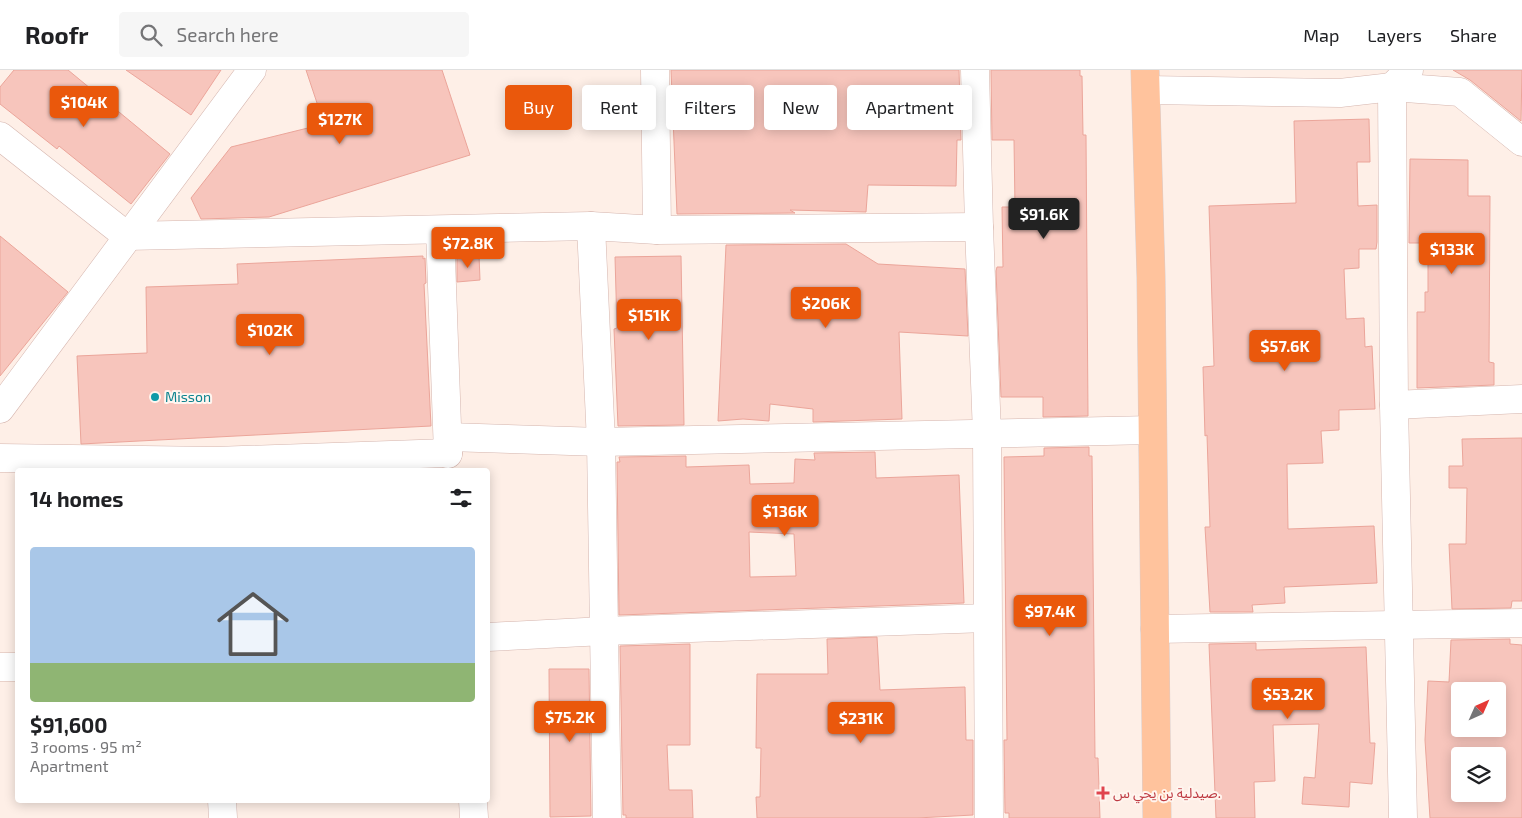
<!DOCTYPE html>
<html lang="en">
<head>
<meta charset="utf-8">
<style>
  body { margin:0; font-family:"Exo 2","Noto Sans Arabic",sans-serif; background:#f6f6f6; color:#202124; height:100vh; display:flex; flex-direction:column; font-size:19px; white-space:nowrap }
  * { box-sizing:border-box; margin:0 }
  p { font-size:16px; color:#757577 }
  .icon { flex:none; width:28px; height:28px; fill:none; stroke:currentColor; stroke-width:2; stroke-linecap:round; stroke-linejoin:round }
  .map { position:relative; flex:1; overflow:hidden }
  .sheet { position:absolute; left:15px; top:398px; width:475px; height:335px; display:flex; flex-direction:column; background:#fff; border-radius:5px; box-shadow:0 2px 12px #0003 }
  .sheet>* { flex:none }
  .guide { position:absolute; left:505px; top:15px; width:475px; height:45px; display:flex; gap:10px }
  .needle { width:32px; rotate:45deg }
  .controls { position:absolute; left:1451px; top:612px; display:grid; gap:10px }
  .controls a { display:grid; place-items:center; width:55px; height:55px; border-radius:5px; background:#fff; box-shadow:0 2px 12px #0003; font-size:25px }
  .price { position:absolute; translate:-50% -42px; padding:0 11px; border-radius:5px; background:#ea580c; color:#fff; font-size:16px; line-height:32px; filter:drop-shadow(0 1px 2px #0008) }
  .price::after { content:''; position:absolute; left:50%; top:30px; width:15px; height:11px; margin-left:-8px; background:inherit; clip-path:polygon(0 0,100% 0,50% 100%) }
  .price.current { background:#222; color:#fff }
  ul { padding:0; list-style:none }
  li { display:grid; align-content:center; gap:10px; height:265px; padding:0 15px }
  li span { display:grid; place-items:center; height:155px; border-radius:5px; color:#555 }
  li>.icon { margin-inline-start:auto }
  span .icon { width:90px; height:90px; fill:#fffc; stroke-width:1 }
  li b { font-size:21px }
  h2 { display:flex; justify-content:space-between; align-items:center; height:60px; padding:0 15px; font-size:21px }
  .chip { padding:0 18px; border-radius:5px; background:#fff; box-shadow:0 2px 12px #0003; font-size:18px; line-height:45px }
  .chip.current { background:#ea580c; color:#fff }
  header { display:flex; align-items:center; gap:30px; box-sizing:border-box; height:70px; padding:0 25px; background:#fff; border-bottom:1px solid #e0e0e0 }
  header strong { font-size:24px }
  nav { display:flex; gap:28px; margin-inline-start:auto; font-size:18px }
  .search { width:350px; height:45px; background:#f6f6f6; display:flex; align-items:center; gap:12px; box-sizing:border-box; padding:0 18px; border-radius:5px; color:#757577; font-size:19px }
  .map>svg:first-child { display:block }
  .building { fill:#f7c5bc; stroke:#eba59a; fill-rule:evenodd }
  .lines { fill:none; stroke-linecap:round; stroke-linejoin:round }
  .minor-casing { stroke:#d5b5ae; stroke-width:29 }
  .major-casing { stroke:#dacdcc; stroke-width:29 }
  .minor { stroke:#fff; stroke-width:28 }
  .major { stroke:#ffc39d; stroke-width:28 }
  .culture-dot { fill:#0f9aa8; stroke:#fff5ef; stroke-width:2 }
  .health-dot { fill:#e0444e; stroke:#fff5ef; stroke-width:2 }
  .labels { text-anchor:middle; stroke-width:4; stroke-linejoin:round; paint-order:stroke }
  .culture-label { font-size:14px; fill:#0d838f; stroke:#fff5ef; text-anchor:start }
  .health-label { font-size:14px; fill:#be3a42; stroke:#fff5ef; text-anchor:start }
</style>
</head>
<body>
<header>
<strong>Roofr</strong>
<div class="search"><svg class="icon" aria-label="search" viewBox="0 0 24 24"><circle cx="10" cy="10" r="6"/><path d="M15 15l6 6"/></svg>Search here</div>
<nav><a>Map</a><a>Layers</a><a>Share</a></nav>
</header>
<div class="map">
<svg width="1522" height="748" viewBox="0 0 1522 748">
  <rect width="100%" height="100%" fill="#feefe7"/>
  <g class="building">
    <polygon points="14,0 68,0 170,84 131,134 59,76 57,79 0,34 0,17"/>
    <polygon points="126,0 221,0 191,45"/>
    <polygon points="306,0 442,0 470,85 269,147 201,149 191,128 231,77 324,54"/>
    <polygon points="671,0 959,0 961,70 957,70 956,116 868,115 866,142 790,140 795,143 677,144"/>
    <polygon points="991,0 1080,0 1080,6 1082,6 1083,65 1086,65 1088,346 1043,347 1043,327 1001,327 996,201 997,197 1003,197 1002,137 1015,137 1014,70 992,70"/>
    <polygon points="1453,0 1522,0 1521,51 1470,10"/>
    <polygon points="1369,49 1370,92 1357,92 1358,136 1377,135 1377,172 1376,179 1359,179 1359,198 1344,199 1346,249 1364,248 1365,277 1372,276 1375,339 1339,340 1339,360 1321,361 1323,393 1287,394 1288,459 1374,456 1377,513 1284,517 1285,533 1252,535 1253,542 1210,542 1205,457 1210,457 1207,365 1205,366 1203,297 1214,296 1209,136 1296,133 1294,51"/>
    <polygon points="1410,89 1468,90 1468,126 1490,126 1489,292 1494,293 1494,315 1417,318 1417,242 1425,242 1425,222 1428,222 1428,173 1409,173"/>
    <polygon points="0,166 68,222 0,306"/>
    <polygon points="846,174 878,194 965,199 968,266 899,262 902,349 813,352 813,339 770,334 769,351 743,349 718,351 726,175"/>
    <polygon points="479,185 480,210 457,212 457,187"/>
    <polygon points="423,186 423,189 425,188 426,213 424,214 431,356 81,374 77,286 147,283 146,217 238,214 237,194"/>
    <polygon points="681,186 684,355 618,356 614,259 617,258 615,187"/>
    <polygon points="1522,368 1522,531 1512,531 1511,538 1452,539 1449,474 1466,474 1467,418 1449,418 1449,396 1463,396 1462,369"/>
    <polygon points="1089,377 1089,386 1092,386 1095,688 1098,688 1100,748 1009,748 1009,743 1005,743 1004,670 1007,670 1004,387 1044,386 1044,378"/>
    <path d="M875,382l1,26 83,-3 5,128 -345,12 -2,-153h3l-1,-5 67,-1v11l63,-2 1,19 44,-1 1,-24 20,1 -1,-7zM749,462l45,2 2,42 -46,1z"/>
    <polygon points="877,567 880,620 965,617 966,670 973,670 973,745 917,748 757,748 756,727 760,727 761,678 756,678 757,604 828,604 827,569"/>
    <path d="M1510,569v5l12,1v173h-92l-5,-78 3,-59 21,1 2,-42zM1460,621h38v38h-38zM1460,686h38v38h-38z"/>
    <polygon points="1256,573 1256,580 1366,577 1370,673 1375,673 1372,714 1350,712 1349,737 1302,734 1304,707 1315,708 1319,654 1273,655 1275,711 1254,712 1255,748 1216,748 1209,574"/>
    <polygon points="690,574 690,675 667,675 669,720 692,720 693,748 626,748 626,745 623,745 620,576"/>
    <polygon points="549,599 589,599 591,746 550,747"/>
  </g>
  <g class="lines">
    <defs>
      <g id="minor">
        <polyline points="655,0 657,160"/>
        <polyline points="975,0 979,157 987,364 989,748"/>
        <polyline points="1147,20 1340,23 1392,17 1460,22 1522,72"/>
        <polyline points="0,66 127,166 591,156 657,160 979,157"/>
        <polyline points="591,156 601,372 607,748"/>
        <polyline points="440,160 448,384"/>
        <polyline points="1394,335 1522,329"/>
        <polyline points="0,339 252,0"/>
        <polyline points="448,367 601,372 1152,360"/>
        <polyline points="0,388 215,391 448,383"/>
        <polyline points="1155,559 1522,553"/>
        <polyline points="488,567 604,561 987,548"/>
        <polyline points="0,597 18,597"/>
        <polyline points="222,730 223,748"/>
        <polyline points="473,730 474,748"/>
        <polyline points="1403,748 1394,335 1392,17 1409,0"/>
      </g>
      <polyline id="major" points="1145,0 1151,207 1157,748"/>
    </defs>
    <use href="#minor" class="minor-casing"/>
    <use href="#major" class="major-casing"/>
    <use href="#minor" class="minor"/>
    <use href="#major" class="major"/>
  </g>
  <circle class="culture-dot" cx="155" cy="327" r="5"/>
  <path class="health-dot" d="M1100.5 715.5h5v5h5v5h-5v5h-5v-5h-5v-5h5z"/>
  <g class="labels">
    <g class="culture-label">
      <text x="165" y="332">Misson</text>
    </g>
    <g class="health-label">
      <text x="1113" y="728">صيدلية بن يحي س.</text>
    </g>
  </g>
</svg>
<div class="controls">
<a><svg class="needle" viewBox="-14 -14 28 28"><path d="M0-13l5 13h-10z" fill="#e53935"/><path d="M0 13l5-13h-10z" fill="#757577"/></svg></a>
<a><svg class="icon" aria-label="layers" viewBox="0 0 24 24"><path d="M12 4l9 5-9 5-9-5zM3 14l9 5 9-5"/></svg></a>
</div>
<b class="price" style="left:84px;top:58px">$104K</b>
<b class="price" style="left:340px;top:75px">$127K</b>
<b class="price current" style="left:1044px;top:170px">$91.6K</b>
<b class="price" style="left:468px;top:199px">$72.8K</b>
<b class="price" style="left:1452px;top:205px">$133K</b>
<b class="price" style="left:826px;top:259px">$206K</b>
<b class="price" style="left:649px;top:271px">$151K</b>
<b class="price" style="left:270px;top:286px">$102K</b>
<b class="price" style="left:1285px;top:302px">$57.6K</b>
<b class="price" style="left:785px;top:467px">$136K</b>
<b class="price" style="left:1050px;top:567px">$97.4K</b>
<b class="price" style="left:1288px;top:650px">$53.2K</b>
<b class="price" style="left:570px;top:673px">$75.2K</b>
<b class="price" style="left:861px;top:674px">$231K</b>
<div class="guide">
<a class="chip current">Buy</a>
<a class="chip">Rent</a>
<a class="chip">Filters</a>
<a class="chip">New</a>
<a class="chip">Apartment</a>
</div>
<section class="sheet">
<h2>14 homes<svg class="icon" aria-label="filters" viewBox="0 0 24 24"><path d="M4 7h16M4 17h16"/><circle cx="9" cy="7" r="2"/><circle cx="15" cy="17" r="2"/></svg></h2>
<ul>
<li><span style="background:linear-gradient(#a9c7e8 75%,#8fb573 0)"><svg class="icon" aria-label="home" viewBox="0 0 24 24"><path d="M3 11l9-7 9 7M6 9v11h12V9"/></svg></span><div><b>$91,600</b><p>3 rooms · 95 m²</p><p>Apartment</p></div></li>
</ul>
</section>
</div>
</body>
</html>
